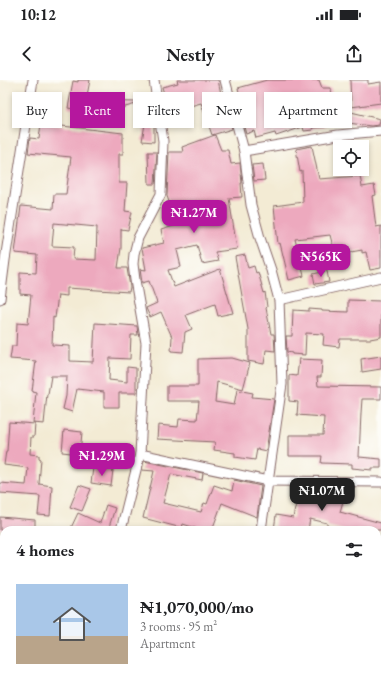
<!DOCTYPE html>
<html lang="en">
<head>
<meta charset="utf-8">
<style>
  body { margin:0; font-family:"EB Garamond",serif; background:#f6f6f6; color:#202124; height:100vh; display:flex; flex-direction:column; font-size:15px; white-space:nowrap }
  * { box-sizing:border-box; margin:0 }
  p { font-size:13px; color:#757577 }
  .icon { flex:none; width:22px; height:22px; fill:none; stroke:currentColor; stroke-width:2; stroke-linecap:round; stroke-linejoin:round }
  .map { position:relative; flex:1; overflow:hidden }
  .panel { position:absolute; left:0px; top:446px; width:381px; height:156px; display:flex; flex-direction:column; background:#fff; border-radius:12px 12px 0 0; box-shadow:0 2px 6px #0003 }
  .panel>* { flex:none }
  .top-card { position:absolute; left:12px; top:12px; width:357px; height:36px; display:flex; gap:8px }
  .fabs { position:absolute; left:333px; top:60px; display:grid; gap:8px }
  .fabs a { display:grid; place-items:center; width:36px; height:36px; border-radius:0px; background:#fff; box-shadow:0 2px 6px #0003; font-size:20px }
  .price { position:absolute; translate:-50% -34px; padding:0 9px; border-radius:8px; background:#b5179e; color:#fff; font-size:13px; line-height:26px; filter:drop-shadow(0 1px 2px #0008) }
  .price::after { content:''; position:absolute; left:50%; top:24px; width:12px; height:9px; margin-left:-6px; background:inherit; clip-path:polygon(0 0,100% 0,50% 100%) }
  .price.selected { background:#222; color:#fff }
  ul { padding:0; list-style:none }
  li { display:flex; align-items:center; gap:12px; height:100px; padding:0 16px }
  li span { display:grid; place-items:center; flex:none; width:112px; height:80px; border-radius:0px; color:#555 }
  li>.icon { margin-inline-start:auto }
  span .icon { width:48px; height:48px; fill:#fffc; stroke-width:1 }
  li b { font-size:17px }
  h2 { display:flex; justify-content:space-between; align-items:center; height:48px; padding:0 16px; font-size:17px }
  .pill { padding:0 14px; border-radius:0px; background:#fff; box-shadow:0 2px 6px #0003; font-size:14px; line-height:36px }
  .pill.selected { background:#b5179e; color:#fff }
  .status { display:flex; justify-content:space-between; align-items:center; height:28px; padding:0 20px; background:#fff; direction:ltr }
  .status svg { height:11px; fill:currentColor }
  header { display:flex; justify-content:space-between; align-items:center; height:52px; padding:0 16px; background:#fff; font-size:18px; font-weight:700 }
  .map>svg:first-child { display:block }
  .building { fill:#eda9be; fill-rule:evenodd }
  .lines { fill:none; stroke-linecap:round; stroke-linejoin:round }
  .minor-casing { stroke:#856666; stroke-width:11 }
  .minor { stroke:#fff; stroke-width:9 }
</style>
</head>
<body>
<div class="status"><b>10:12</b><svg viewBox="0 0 49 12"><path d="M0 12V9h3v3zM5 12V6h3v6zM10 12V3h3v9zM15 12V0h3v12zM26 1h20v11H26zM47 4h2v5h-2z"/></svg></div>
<header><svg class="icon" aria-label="back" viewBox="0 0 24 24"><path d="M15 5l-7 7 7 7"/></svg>Nestly<svg class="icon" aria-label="share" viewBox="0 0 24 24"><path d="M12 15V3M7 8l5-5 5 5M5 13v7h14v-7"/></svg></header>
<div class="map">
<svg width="381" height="602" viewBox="0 0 381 602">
  <rect width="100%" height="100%" fill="#fdfcf7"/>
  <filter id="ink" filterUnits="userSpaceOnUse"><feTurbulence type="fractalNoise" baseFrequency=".025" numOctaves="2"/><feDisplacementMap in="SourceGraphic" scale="8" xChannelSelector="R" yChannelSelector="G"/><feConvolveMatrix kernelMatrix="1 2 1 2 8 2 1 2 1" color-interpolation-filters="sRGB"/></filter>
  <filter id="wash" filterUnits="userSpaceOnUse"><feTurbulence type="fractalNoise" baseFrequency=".012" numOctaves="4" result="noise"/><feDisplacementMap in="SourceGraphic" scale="16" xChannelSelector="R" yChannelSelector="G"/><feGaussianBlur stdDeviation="0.9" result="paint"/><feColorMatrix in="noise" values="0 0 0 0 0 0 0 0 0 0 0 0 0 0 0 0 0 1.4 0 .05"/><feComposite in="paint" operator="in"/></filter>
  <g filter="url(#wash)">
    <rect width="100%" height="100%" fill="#f3ebd4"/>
    <g id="blocks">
      <g class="building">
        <polygon points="78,0 90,0 86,21 136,22 136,24 100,34 68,28 73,1 78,2"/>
        <polygon points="177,0 218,0 221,14 217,15 225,40 229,39 232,49 212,55 201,23 169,32 162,7 178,3"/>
        <polygon points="267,0 319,0 322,8 331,8 333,28 348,32 348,34 324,36 325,47 312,48 313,50 304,51 303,47 276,56 275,53 256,58 254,51 246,54 241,36 245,35 238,8"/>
        <polygon points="350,0 368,0 368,4 381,2 381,23 351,27"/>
        <path d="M43,28l12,2 -2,15 70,8v21h-4v29h8l-2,28 7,1 -4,18 -7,-1v19l-3,20h9l3,19 -1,5 -62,-4v8l-9,-1 -3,23 -2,-1 -1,28 18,1v15l23,1 2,-39 42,3 1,9h-7l-1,24 -20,-1 -1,22 18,2v-15l9,1v25h-17v14h-15v-15l-27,-3 -5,23 -9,-3 3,-13 1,-20h-16l-3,18h-1l-3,30 -11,-1 3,-31 -4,-1 4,-30 -26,-2 2,-13h4l1,-23 11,1 3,-29 -11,-1v-22l16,1 1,-18 -22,-2 6,-47 32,3 1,-15h12l5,-37 -43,-4 2,-15 9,1zM54,143l43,4 -1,33 -23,-1 1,-12 -22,-1z"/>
        <polygon points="351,32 380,39 379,45 371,46 348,43 349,33"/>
        <polygon points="145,44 154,44 154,62 142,61"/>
        <polygon points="215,55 221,70 228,70 231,84 240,83 242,103 241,103 242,117 229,118 237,169 215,172 218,181 202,184 197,165 177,170 181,187 168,190 174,207 220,189 233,233 218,236 215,224 186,235 192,249 185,252 183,272 171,271 172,257 161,232 150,237 146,228 157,223 149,201 142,203 140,189 146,190 142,168 164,163 161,150 177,145 167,116 169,72 183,72 182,67"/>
        <polygon points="312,66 319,99 360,96 362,107 374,105 376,115 372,116 376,147 381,146 381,188 370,190 366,172 362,173 362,170 340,174 340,170 334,171 330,155 295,159 304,196 289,200 280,163 278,164 274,126 303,122 302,91 300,92 296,69"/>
        <polygon points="148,72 157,72 155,104 149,104"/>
        <polygon points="263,84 265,100 254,101 252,85"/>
        <polygon points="245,175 248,188 254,186 256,193 258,192 264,213 265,212 267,227 266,228 271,254 274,254 275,271 266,270 264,284 248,281 248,249 235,177"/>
        <polygon points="327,191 329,202 315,204 313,194"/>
        <polygon points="348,220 381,221 381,257 370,259 340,259 339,267 323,265 324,254 306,253 305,275 292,274 292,273 287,272 286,256 292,256 293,230 309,231 309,229 322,230 322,231 348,232"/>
        <polygon points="381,276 381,289 362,292 361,279"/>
        <polygon points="232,278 250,283 243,309 217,302 215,322 234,325 237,310 253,313 252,317 274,319 266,371 257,369 255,380 235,377 235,373 214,370 215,362 157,359 158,345 178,347 179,339 197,340 199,321 167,321 167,306 198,306 198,279"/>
        <polygon points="299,279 322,280 321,297 317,297 318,306 381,307 381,319 362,319 361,333 359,377 381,379 381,388 372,388 372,390 352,388 352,384 321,383 322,376 289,376 289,355 323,355 324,337 297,335 298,322 289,321 289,295 297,296"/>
        <polygon points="9,342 35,344 34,357 31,357 30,374 39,375 39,378 41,379 39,404 52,406 50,436 38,435 40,416 0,413 0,403 26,405 28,388 4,385 6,371 7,371"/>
        <polygon points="64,350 82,352 80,374 62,372"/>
        <polygon points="144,381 203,393 202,400 171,394 163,423 201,432 204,423 207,424 214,405 232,411 234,400 261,406 257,437 222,423 212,450 201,450 183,444 182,448 143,438 154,391 142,390"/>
        <polygon points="93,388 113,390 111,406 91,403"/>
        <polygon points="79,405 91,409 82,431 70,427"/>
        <polygon points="296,407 319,407 345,414 340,432 381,443 381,450 343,450 327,446 327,443 310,439 308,450 274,450 276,435 293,438 298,414 295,413"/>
        <polygon points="106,425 115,428 109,447 115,450 70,450 78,433 100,443"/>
        <polygon points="0,437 35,440 35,450 0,450"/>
      </g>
    </g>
  </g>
  <g filter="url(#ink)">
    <use href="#blocks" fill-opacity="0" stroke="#856666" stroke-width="1"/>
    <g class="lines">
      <defs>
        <g id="minor">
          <polyline points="225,0 244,71 251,125 260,158 271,190 279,220 282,304 261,450"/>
          <polyline points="244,71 338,55 381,51"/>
          <polyline points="0,219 5,180 33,0"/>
          <polyline points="279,220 381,197"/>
          <polyline points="140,374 268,401 381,402"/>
          <polyline points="121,450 140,374 146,263 135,200 133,184 134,174 138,158 161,114 163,61 154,0"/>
          <polyline points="377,502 381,494"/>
          <polyline points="55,602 58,598"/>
          <polyline points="340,602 341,598"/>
        </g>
      </defs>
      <use href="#minor" class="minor-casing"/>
      <use href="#minor" class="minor"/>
    </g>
  </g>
</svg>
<div class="fabs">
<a><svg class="icon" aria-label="locate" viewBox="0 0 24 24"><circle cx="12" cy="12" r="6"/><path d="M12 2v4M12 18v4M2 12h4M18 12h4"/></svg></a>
</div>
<b class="price" style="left:194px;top:154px">₦1.27M</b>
<b class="price" style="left:321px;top:198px">₦565K</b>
<b class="price" style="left:102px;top:397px">₦1.29M</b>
<b class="price selected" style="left:322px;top:432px">₦1.07M</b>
<div class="top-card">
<a class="pill">Buy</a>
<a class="pill selected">Rent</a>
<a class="pill">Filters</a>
<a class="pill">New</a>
<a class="pill">Apartment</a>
</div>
<section class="panel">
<h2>4 homes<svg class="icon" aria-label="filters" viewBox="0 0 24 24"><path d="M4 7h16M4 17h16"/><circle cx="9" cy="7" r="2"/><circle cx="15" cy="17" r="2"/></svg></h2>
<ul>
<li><span style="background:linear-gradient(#a9c7e8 65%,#b9a48a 0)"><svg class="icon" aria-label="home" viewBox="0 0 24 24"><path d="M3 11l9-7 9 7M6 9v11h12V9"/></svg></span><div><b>₦1,070,000/mo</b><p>3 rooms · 95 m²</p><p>Apartment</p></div></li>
</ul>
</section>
</div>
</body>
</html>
